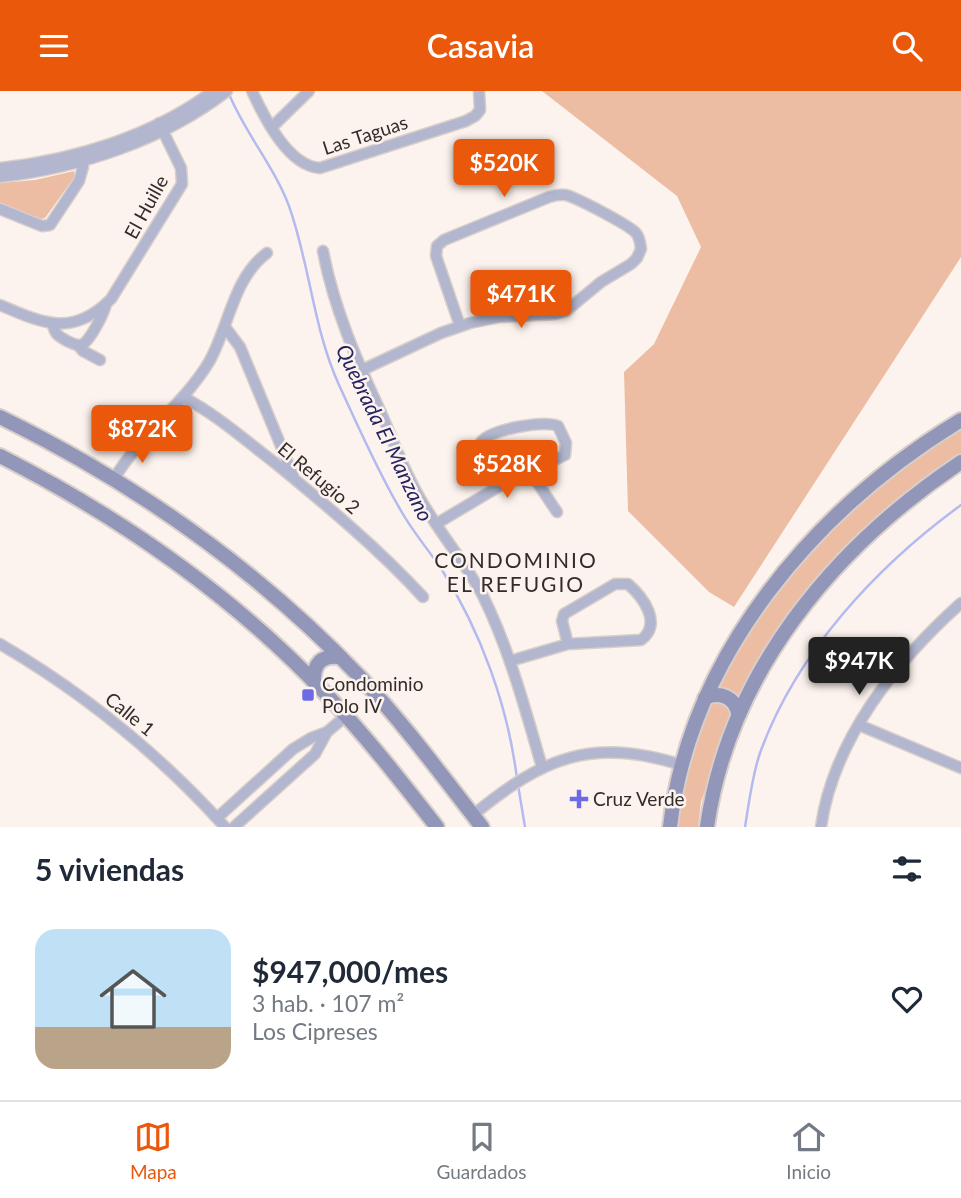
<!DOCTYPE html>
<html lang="es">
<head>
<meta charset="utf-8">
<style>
  body { margin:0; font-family:Lato,sans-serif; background:#f2f2f3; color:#1f2937; height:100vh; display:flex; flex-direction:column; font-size:26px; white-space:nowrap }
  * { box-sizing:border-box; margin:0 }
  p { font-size:23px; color:#747a83 }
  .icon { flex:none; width:38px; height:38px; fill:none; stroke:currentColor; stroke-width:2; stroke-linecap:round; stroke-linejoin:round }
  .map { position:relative; height:736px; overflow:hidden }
  .sheet { display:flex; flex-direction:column; background:#fff; flex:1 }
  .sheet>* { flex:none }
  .price { position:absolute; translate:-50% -60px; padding:0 16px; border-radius:7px; background:#ea580c; color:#fff; font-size:23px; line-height:46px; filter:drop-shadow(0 2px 4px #0008) }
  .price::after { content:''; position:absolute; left:50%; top:42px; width:21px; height:16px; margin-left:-10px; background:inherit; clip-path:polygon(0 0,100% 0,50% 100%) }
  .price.selected { background:#222; color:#fff }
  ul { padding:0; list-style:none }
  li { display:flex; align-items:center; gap:21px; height:175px; padding:0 35px }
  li+li { border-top:2px solid #e0e1e3 }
  li span { display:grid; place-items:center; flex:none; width:196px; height:140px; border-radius:21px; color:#555 }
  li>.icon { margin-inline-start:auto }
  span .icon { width:84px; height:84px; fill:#fffc; stroke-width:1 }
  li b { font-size:30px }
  h2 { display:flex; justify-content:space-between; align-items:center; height:84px; padding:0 35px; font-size:30px }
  header { display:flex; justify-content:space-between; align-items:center; height:91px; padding:0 35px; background:#ea580c; color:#fff; font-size:32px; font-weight:600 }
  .menu { display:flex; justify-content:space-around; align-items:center; height:98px; border-top:2px solid #e0e1e3; background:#fff; font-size:19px; color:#747a83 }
  .menu a { display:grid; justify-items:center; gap:4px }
  .menu .selected { color:#ea580c }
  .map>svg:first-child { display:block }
  .green { fill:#ecbda2 }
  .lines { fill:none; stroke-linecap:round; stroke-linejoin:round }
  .stream { stroke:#b3baef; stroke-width:2.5 }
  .street-casing { stroke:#d8cfcb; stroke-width:13 }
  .secondary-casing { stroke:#d8cfcb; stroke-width:18 }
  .street { stroke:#b2b6ce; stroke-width:10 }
  .secondary { stroke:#9296b9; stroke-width:14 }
  .poi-dot { fill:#6b6ce5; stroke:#fdf3ee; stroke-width:2.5 }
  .labels { text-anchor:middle; stroke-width:5; stroke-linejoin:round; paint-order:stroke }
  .street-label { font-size:19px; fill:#322d2a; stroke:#fdf3ee }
  .poi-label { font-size:19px; fill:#322d2a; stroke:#fdf3ee; text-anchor:start }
  .water-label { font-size:21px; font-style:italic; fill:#252360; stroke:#fdf3ee }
  .neighbourhood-label { font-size:21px; letter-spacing:2px; fill:#322d2a; stroke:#fdf3ee }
</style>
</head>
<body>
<header><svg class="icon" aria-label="menu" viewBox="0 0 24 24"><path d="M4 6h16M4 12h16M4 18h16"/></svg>Casavia<svg class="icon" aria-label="search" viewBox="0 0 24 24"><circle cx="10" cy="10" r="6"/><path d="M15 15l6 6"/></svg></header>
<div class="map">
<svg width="961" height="736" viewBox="0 0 961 736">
  <rect width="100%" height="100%" fill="#fdf3ee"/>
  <g class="green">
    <polygon points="542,0 961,0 961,166 734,516 709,501 628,420 624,281 654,253 701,156 677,105"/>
    <polygon points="74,80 75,85 45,127 36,129 0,114 0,92 35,89"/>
    <path d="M961,334v28l-48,36 -150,166 -25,46 -20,-12c29,-77 98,-152 161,-204 26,-21 55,-40 82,-60z"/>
    <polygon points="716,608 734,618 701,711 698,736 674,736 680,702 707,618"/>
  </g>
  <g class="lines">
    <g class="stream">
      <path d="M229,3c16,39 45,72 60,112 21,59 24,122 50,179 19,41 38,85 61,124 12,22 28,40 42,61 39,62 66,136 75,209"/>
      <polyline points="518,694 525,736"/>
      <path d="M745,736c4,-24 7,-51 15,-74 36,-100 116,-186 201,-248"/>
    </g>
    <defs>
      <g id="street">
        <path d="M252,0c12,26 36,75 68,77l146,-47 9,-5 5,-6 -1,-19"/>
        <polyline points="272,36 309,0"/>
        <path d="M0,77c74,-8 153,-32 213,-77"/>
        <path d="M0,86c79,-9 164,-37 227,-86"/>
        <polyline points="0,118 42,135 50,134 79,90 83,76 80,65"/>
        <path d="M323,160c11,58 34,110 59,164 11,26 21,53 35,78 19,36 47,67 66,103 27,55 42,113 59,171"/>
        <path d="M0,214c44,19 73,32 111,-6l71,-115 -1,-16 -22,-45"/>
        <path d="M53,234c2,9 5,11 14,16 5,2 11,6 16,3 8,-5 21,-31 23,-40"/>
        <polyline points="225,236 240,256 293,384"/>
        <polyline points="78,254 83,260 100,269"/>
        <path d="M362,279l79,-37 29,-10 29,-6 56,-3 11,-3 35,-29 30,-18 6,-6 4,-9c-1,-6 -1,-11 -5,-16 -7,-8 -59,-35 -70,-38 -6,-1 -11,0 -17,2l-105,43 -7,6 -1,10 24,70"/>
        <path d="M183,306c34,18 62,43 92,66 51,42 103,85 148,134"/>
        <polyline points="531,382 557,421"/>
        <path d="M114,388c26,-44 69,-74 95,-117 20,-35 24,-84 58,-109"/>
        <path d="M436,433l62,-37 67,-32 1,-12 -8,-17c-14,-6 -65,3 -76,15 -4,4 -3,5 -4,10l20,36"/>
        <path d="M0,553c84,49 160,111 225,183"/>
        <path d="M510,570l58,-17 73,-4c22,-16 2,-43 -13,-56h-13l-51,30 -2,7 6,23"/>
        <polyline points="859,634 961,677"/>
        <path d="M473,724c71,-58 118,-78 209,-50"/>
        <polyline points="217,727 293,658 311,647 327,641 346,625"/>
        <polyline points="234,736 315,663 327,641"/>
        <path d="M821,736c12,-87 76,-167 140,-224"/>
      </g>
      <g id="secondary">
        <path d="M0,326c135,66 257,152 361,261 44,47 82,99 121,149"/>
        <path d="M0,365c120,61 232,139 325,237 40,42 76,88 112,134"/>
        <path d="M314,591c-1,-19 8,-27 26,-25"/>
        <path d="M705,607c14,-7 30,-1 33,15"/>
        <path d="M670,736c20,-173 146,-319 291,-407"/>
        <path d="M707,736c22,-155 127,-280 254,-365"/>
      </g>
    </defs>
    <use href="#street" class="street-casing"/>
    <use href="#secondary" class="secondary-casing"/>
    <use href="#street" class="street"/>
    <use href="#secondary" class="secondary"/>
  </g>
  <g class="poi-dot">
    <rect x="301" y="597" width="14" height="14" rx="3.5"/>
    <path d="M575.5 697.5h7v7h7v7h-7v7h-7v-7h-7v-7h7z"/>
  </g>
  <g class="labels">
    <g class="street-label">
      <text transform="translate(365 44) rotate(-18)" y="7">Las Taguas</text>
      <text transform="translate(146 116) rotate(-61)" y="7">El Huille</text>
      <text transform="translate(319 387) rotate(40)" y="7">El Refugio 2</text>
      <text transform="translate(130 623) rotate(39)" y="7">Calle 1</text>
    </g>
    <g class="poi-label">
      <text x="322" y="600">Condominio<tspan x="322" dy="22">Polo IV</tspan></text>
      <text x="593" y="715">Cruz Verde</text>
    </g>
    <g class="water-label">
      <text transform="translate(384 342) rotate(64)" y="7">Quebrada El Manzano</text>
    </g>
    <g class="neighbourhood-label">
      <text x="516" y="477">CONDOMINIO<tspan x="516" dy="24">EL REFUGIO</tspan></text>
    </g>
  </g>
</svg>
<b class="price" style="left:504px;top:108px">$520K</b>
<b class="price" style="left:521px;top:239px">$471K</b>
<b class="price" style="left:142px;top:374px">$872K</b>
<b class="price" style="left:507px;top:409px">$528K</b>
<b class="price selected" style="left:859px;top:606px">$947K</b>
</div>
<section class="sheet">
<h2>5 viviendas<svg class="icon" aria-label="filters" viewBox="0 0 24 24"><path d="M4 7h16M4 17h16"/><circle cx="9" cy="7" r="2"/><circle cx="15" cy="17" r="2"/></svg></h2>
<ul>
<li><span style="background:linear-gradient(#bfe0f5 70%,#b9a48a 0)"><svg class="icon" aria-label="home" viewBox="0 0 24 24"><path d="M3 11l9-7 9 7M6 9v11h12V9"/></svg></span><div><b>$947,000/mes</b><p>3 hab. · 107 m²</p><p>Los Cipreses</p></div><svg class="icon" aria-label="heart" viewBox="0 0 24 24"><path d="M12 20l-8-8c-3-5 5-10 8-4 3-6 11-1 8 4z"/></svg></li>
</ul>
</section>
<nav class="menu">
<a class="selected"><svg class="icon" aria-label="map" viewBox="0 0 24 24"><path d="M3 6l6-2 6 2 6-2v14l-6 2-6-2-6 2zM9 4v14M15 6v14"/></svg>Mapa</a>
<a><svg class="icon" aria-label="saved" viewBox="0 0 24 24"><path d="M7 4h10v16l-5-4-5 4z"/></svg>Guardados</a>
<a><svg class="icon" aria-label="home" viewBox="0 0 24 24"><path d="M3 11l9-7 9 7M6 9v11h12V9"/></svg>Inicio</a>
</nav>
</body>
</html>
